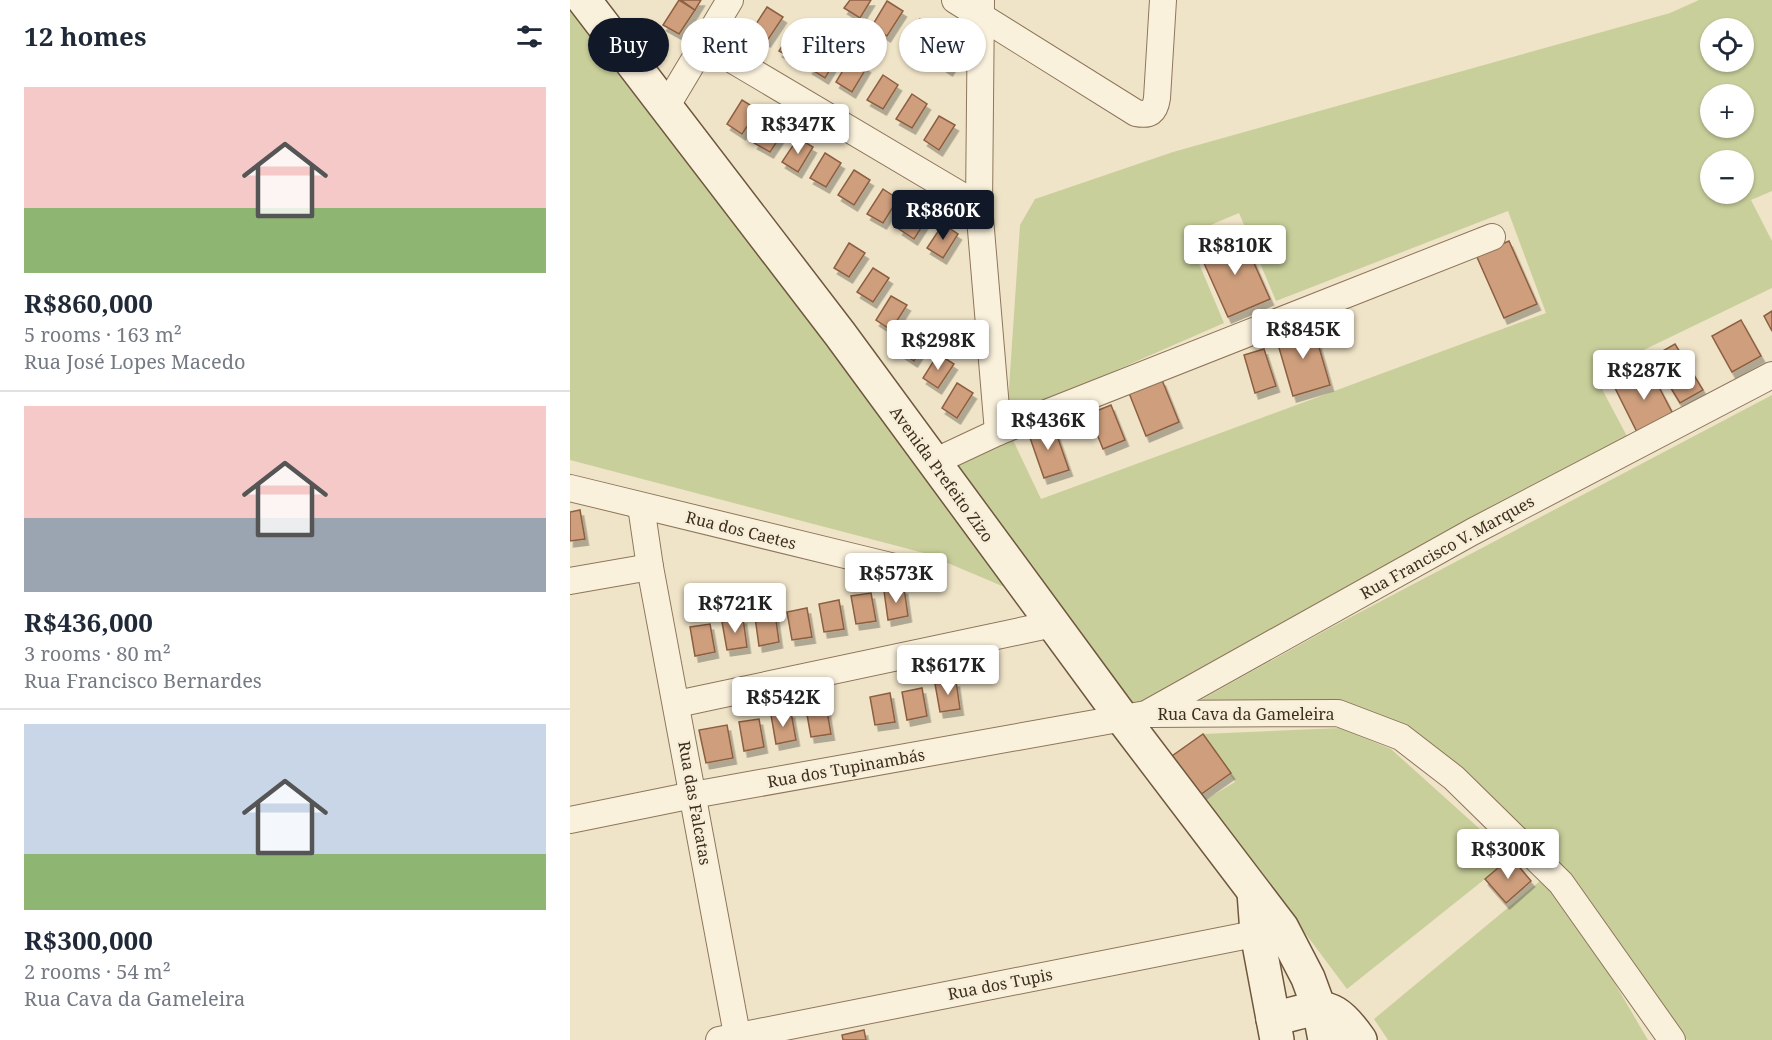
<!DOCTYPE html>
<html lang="en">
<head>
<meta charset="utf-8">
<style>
  body { margin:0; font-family:"Noto Serif",serif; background:#f6f6f7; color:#1f2937; height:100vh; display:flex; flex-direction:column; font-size:22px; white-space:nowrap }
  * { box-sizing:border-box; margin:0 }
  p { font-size:20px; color:#747a83 }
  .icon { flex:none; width:33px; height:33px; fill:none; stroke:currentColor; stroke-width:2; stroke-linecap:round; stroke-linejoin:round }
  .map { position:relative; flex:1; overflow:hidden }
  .drawer { display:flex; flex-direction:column; background:#fff; width:570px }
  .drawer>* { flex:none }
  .hud { position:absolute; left:18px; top:18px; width:570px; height:54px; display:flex; gap:12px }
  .fabs { position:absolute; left:1130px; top:18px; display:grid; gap:12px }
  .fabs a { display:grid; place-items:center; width:54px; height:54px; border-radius:50%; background:#fff; box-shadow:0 2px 4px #0004; font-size:30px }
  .price { position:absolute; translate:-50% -51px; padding:0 14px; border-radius:6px; background:#fff; color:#222; font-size:20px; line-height:39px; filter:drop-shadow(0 2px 3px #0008) }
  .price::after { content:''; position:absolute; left:50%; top:36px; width:18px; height:14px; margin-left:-9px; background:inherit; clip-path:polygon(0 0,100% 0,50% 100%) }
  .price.active { background:#111827; color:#fff }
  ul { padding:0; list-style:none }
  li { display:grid; align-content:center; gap:12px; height:318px; padding:0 24px }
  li+li { border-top:2px solid #e0e1e3 }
  li span { display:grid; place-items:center; height:186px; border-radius:0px; color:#555 }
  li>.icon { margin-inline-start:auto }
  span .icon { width:108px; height:108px; fill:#fffc; stroke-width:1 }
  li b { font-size:26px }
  h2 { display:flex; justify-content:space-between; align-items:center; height:72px; padding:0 24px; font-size:26px }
  .chip { padding:0 21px; border-radius:27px; background:#fff; box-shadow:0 2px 4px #0004; font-size:21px; line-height:54px }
  .chip.active { background:#111827; color:#fff }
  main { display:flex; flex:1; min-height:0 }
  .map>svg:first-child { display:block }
  .green { fill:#c9cf9b; fill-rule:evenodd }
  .building { fill:#cf9f7d; stroke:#8d5f41; stroke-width:1.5; filter:url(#shadow) }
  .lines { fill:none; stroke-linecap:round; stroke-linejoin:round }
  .street-casing { stroke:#8d765c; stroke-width:28 }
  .secondary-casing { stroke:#6f573f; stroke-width:36 }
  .street { stroke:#faf1dc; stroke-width:26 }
  .secondary { stroke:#faf1dc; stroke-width:33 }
  .labels { text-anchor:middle; stroke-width:5; stroke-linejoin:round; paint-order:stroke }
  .street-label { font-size:16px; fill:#3d2e20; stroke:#f7eed8 }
</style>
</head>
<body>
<main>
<section class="drawer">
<h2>12 homes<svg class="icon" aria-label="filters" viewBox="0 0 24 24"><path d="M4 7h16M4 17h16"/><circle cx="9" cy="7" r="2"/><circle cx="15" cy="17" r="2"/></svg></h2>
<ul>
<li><span style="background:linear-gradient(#f6c9c9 65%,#8fb573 0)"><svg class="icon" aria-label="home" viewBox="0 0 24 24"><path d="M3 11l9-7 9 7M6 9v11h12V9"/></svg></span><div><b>R$860,000</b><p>5 rooms · 163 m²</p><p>Rua José Lopes Macedo</p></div></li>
<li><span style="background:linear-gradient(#f6c9c9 60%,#9aa5b1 0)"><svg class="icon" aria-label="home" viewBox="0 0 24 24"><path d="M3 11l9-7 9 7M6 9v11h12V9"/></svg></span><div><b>R$436,000</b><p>3 rooms · 80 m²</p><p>Rua Francisco Bernardes</p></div></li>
<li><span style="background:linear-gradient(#c9d6e8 70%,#8fb573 0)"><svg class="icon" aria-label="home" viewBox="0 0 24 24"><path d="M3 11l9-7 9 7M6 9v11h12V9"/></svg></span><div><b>R$300,000</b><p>2 rooms · 54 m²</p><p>Rua Cava da Gameleira</p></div></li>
</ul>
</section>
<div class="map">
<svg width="1202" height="1040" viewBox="0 0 1202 1040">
  <defs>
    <filter id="shadow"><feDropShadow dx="3.5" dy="6" stdDeviation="0" flood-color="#0004"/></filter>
  </defs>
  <rect width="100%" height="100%" fill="#f0e4c8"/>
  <g class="green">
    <polygon points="0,0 451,594 354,553 0,460"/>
    <path d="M1129,0h73v191l-21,9 21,41v47l-178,86 35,66 -491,271 -185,-251 59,-22 29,61 505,-186 -38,-102 -232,90 -37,-88 -52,22 37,88 -217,95 13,-193 15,-26 138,-47 497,-139zM1140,28h33v34h-33zM1140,94h33v34h-33zM1140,160h33v34h-33z"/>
    <polygon points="1202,395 1202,1040 1117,1040 1030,915 1001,879 836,731 781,704 618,707 760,628"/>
    <polygon points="770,728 821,749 941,857 915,879 777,989 635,800 665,782 633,734"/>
    <polygon points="976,876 1013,929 1078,1040 818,1040 804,1019"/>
  </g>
  <g class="building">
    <polygon points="109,0 125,10 109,34 93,25"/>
    <polygon points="111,0 131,0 125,10"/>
    <polygon points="280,0 301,0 290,18 274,8"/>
    <polygon points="317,1 333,11 317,36 302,26"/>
    <polygon points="197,7 213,17 197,41 181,32"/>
    <polygon points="350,19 365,29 350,53 334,43"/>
    <polygon points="225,26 240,36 225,60 209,51"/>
    <polygon points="379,35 395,45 379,70 364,60"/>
    <polygon points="255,44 270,53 255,78 239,68"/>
    <polygon points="281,57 297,67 282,92 266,82"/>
    <polygon points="313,75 328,85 313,109 297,100"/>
    <polygon points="342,94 357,104 342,128 326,119"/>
    <polygon points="172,100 188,110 172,134 157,124"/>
    <polygon points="369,116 385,125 369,150 354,140"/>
    <polygon points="200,118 216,128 200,152 184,143"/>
    <polygon points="228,138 243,147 228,172 212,162"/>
    <polygon points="255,153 271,163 256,187 240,178"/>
    <polygon points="284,170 300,180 284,205 268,195"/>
    <polygon points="313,189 328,199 313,223 297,214"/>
    <polygon points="344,205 360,214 344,239 329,229"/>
    <polygon points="373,224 388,234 373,258 357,248"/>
    <polygon points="671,234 700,299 658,317 629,252"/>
    <polygon points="939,241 967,304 934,318 906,255"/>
    <polygon points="279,243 295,253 279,277 264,268"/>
    <polygon points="303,268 319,278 303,302 287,292"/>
    <polygon points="321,296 337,305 321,330 306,320"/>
    <polygon points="1202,311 1202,331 1194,316"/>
    <polygon points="1171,320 1191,356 1162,372 1142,336"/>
    <polygon points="742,323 760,385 723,396 705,334"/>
    <polygon points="344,326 360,336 344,361 329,351"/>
    <polygon points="1105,344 1133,390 1110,403 1082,357"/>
    <polygon points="694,349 706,386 685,393 674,355"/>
    <polygon points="368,354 384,364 368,388 353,378"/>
    <polygon points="1079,368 1104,416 1068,434 1044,386"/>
    <polygon points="592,380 609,422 576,436 559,393"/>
    <polygon points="387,383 403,393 387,418 372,408"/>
    <polygon points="541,405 555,440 533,449 519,414"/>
    <polygon points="483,424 499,470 474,478 458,432"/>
    <polygon points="10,510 15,539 0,541 0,512"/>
    <polygon points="334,588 338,616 318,620 314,591"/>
    <polygon points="301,593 306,621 286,624 281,596"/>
    <polygon points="269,600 274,629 254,632 249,604"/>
    <polygon points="237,608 242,637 222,640 217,612"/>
    <polygon points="205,613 209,642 189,646 185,617"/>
    <polygon points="173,618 177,647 157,650 152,622"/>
    <polygon points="140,624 145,652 125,656 120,627"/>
    <polygon points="386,681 390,709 370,712 365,684"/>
    <polygon points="352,688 357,716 337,720 332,692"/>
    <polygon points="320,693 325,722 305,725 300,697"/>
    <polygon points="256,705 261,734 241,737 236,709"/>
    <polygon points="221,712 226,740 206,744 201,715"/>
    <polygon points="189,719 194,747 174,751 169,722"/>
    <polygon points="157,725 163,758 136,763 129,730"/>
    <polygon points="633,734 661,773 630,795 602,756"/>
    <polygon points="941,857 961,881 936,903 915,879"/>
    <polygon points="294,1030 296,1040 273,1040 272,1035"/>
  </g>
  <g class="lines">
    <defs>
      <g id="street">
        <path d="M385,0l181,113c14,3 19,-1 21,-15l6,-98"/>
        <polyline points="411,0 409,206 428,432"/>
        <polyline points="134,43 409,206"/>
        <polyline points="96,107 160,0"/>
        <polyline points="364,462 428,432 922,237"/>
        <polyline points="0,488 341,571"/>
        <polyline points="71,506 80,567 168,1040"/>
        <polyline points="0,581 80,567"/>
        <polyline points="107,704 483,624"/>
        <polyline points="579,714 768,713 831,737 884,778 991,883 1102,1040"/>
        <polyline points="0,820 123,795 576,714 902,532 1202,375"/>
        <polyline points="149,1040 705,930"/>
      </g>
      <g id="secondary">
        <polyline points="14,0 270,334 553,719 712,928 738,978 749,1008 755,1040"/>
        <polyline points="684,892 687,933 707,1040"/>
        <path d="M703,1019c47,-11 56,-23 87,21"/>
      </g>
    </defs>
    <use href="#street" class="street-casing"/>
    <use href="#secondary" class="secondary-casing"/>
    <use href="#street" class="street"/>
    <use href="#secondary" class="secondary"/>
  </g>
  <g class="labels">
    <g class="street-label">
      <text transform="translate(372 474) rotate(54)" y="6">Avenida Prefeito Zizo</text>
      <text transform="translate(171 530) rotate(14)" y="6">Rua dos Caetes</text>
      <text transform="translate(877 547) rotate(-29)" y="6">Rua Francisco V. Marques</text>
      <text x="676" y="720">Rua Cava da Gameleira</text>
      <text transform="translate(276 768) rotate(-10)" y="6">Rua dos Tupinambás</text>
      <text transform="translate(125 803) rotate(80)" y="6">Rua das Falcatas</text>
      <text transform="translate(430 984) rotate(-11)" y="6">Rua dos Tupis</text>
    </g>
  </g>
</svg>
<div class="fabs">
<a><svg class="icon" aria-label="locate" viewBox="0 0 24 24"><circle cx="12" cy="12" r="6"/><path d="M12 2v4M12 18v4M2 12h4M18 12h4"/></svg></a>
<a>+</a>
<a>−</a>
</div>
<b class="price" style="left:228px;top:155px">R$347K</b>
<b class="price active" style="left:373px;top:241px">R$860K</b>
<b class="price" style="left:665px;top:276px">R$810K</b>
<b class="price" style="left:733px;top:360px">R$845K</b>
<b class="price" style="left:368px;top:371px">R$298K</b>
<b class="price" style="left:1074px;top:401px">R$287K</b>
<b class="price" style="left:478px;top:451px">R$436K</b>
<b class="price" style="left:326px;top:604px">R$573K</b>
<b class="price" style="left:165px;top:634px">R$721K</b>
<b class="price" style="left:378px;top:696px">R$617K</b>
<b class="price" style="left:213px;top:728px">R$542K</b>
<b class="price" style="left:938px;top:880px">R$300K</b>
<div class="hud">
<a class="chip active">Buy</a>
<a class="chip">Rent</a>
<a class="chip">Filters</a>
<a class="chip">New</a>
</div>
</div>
</main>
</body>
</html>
